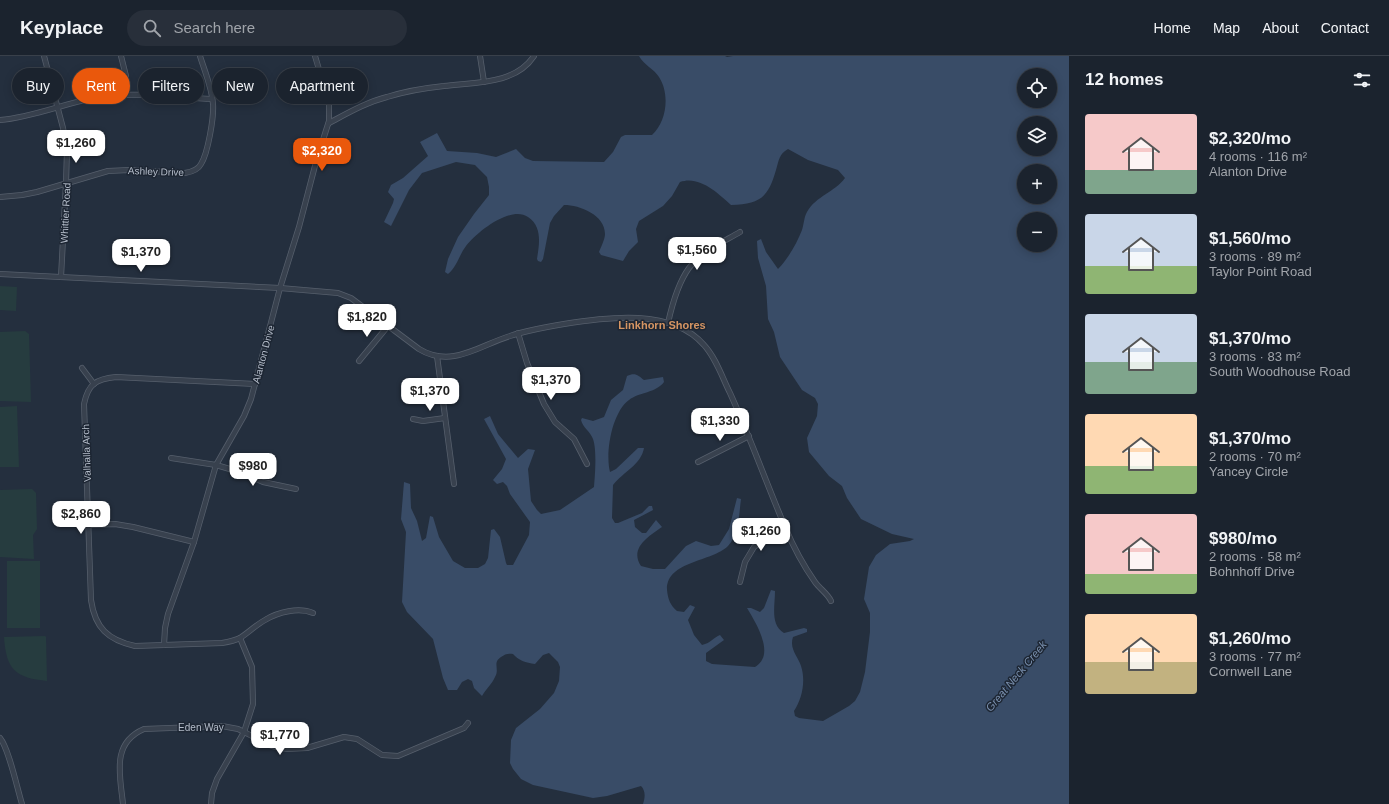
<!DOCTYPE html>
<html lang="en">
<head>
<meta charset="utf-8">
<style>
  body { margin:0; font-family:Arial,sans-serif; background:#282f3a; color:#f1f3f6; height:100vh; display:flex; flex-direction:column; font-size:15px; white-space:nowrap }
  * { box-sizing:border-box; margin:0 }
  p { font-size:13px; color:#a0a4aa }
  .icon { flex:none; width:22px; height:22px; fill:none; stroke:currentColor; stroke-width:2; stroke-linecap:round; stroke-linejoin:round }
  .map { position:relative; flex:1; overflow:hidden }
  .sheet { display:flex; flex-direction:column; background:#1b232e; width:320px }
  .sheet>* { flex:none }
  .top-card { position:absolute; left:12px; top:12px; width:380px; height:36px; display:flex; gap:8px }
  .tools { position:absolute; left:1017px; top:12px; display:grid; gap:8px }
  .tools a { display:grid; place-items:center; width:40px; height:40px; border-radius:50%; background:#1b232e; box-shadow:0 2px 10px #0003,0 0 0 1px #39404a; font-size:20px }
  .price { position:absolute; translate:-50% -34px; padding:0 9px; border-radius:8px; background:#fff; color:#222; font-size:13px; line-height:26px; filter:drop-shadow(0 1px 2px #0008) }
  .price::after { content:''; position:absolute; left:50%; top:24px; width:12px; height:9px; margin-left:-6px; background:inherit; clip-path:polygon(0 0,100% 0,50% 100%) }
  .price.active { background:#ea580c; color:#fff }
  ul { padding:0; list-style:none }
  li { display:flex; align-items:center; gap:12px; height:100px; padding:0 16px }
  li span { display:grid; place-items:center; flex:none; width:112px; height:80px; border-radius:4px; color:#555 }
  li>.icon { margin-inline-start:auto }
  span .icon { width:48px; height:48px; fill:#fffc; stroke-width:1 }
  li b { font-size:17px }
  h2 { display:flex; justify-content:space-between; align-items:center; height:48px; padding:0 16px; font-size:17px }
  .pill { padding:0 14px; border-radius:18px; background:#1b232e; box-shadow:0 2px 10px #0003,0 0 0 1px #39404a; font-size:14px; line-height:36px }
  .pill.active { background:#ea580c; color:#fff }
  header { display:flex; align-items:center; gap:24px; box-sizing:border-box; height:56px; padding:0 20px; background:#1b232e; border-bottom:1px solid #39404a }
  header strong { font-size:19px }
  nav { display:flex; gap:22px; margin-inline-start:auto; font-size:14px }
  .search { width:280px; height:36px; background:#282f3a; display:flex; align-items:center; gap:10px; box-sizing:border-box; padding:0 14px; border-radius:22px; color:#a0a4aa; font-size:15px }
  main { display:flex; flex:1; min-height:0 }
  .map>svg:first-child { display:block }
  .green { fill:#263c3f }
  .water { fill:#394c67; fill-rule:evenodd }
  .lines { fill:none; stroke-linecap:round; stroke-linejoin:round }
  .minor-casing { stroke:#565f6c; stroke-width:6 }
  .minor { stroke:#38414e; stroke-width:4.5 }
  .labels { text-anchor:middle; stroke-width:3; stroke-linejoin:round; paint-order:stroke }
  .street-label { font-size:10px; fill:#b4bcc9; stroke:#1d2633 }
  .neighbourhood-label { font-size:11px; font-weight:bold; fill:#d59563; stroke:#1d2633 }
  .water-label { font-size:11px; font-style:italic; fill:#7c92b1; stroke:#1d2633 }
</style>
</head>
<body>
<header>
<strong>Keyplace</strong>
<div class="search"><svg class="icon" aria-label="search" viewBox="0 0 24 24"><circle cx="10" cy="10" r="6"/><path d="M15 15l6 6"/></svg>Search here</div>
<nav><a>Home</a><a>Map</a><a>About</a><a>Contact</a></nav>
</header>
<main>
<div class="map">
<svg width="1069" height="748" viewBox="0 0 1069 748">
  <rect width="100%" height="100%" fill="#242f3e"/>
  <g class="green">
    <polygon points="0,230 17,231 16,255 0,254"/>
    <polygon points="25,275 29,278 31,346 0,345 0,276"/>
    <polygon points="17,350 19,411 0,411 0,351"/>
    <polygon points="32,433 36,437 37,473 33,479 34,503 0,501 0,434"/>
    <rect x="7" y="505" width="33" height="67"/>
    <path d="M45,580l1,1 1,44c-31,-3 -41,-11 -43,-44z"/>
  </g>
  <path class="water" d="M639,0h86l2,1 6,-1h336v748h-426c2,-6 3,-13 -2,-18l-34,10 -14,2 -60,-13 -12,-6 -8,-10 -3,-6 1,-23 5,-12 24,-19 14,-16 5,-12 1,-14 -2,-5 -9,-9 -6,2 -8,9c-9,-1 -17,-4 -22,-10 -5,-1 -8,0 -12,3 -9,6 -1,12 -6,20 -3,7 -9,12 -13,19l-8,-8 -2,-7 -4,-2 -6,3 -5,8h-9l-5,-12 -10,-39 -26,-27 -5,-10 4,-70 -5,-13 3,-37 6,2 1,24 6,13 5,20 4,-3 4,-22 3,1 6,20 14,24 12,7h13l7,-4 3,-6 3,-28 3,-1 6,8 6,26 1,2h6l16,-30 1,-13 -20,-28 -3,-8 -4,-4 -6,2 -4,-4 9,-11 4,-10 -22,-40 6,-3 8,18 20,24 10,-9 7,1 -7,19 3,32 6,9 4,4 19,-4 34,-23c1,-12 3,-37 -1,-48 -3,-8 -10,-11 -12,-19l1,-2 11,3 11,-4 7,-17 12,-10 4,-14c8,-4 11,-1 17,4l19,-3 1,5c-8,11 -25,10 -35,18 -17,12 -24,53 -19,72l6,-3 22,-21h6c-3,17 -21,24 -31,37l-1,33 3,5h3l24,-10 7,-7h3l1,4 -19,10 1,7 7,6h4l10,-13 6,7c-13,9 -33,21 -21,39l12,3h12l21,-23 10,-5 15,5 8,-1 10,-16 8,-31 4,1c-2,15 -2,36 -13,47 -16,16 -62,15 -61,44 1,9 3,15 10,21l7,1 6,-7 5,2 -7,13 6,15 8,10c9,-2 12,-8 18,-10l4,5 -18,13v8l6,3 43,3c21,-12 1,-44 -8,-59h4l9,4 4,-4 7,-18 4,1c0,15 -5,34 9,42l20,-5 3,1v3l-14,5c-4,12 5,19 8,29 5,15 1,33 -7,45l1,5 4,2 24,3 26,-15 6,-5 5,-9 5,-20 5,-40v-19l-6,-14 5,-32 7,-12 14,-11 20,-3 4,-2 -22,-5 -31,-15 -14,-21 -5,-12 -13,-10 -20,-24 -2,-14 10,-22 1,-12 -3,-6 -13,-8 -22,-33 -6,-25 -6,-13 -2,-33 -8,-28 -1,-17 4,-2 5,13 12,17c10,-10 19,-26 24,-39 2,-6 2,-13 5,-18 9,-16 28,-20 38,-34l-7,-8 -30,-10 -20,-11c-9,5 -9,11 -12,21 -8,28 -16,34 -45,35 -13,-12 -32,-30 -51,-23l-8,14 -9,10 -24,15 -3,8 2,13 -9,9 -6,10 -22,-6 -2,-3c2,-5 6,-13 6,-18 0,-19 -25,-29 -41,-29l-10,11 -4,7 -7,36 -2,3 -3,-1 -1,-2c2,-14 6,-32 -9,-42 -17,-12 -51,15 -62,29 -7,9 -9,21 -18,28l-3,-2 3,-13 10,-22 16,-23 15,-19v-8l-2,-10 -12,-12 -19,-3 -34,11 -13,17 -18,36 -7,-4 9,-19 1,-4 -6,-7 3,-7 12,-7 25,-22 -8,-14 17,-9 10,18 30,2 19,4 20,-8 9,9 8,3 71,1 9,-10 8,-15 4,-2h27c15,-14 18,-41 7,-58 -5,-8 -15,-12 -20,-21zM1024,19h26v26h-26zM1024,67h26v26h-26zM1024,115h26v26h-26zM1024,163h26v26h-26z"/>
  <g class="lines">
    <defs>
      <g id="minor">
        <polyline points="44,0 63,72 67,94 66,127 61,221"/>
        <polyline points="121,0 126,20 126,39"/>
        <polyline points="480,0 484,26"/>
        <path d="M0,64c36,-3 69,-19 105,-24 32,-4 74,2 107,3"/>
        <path d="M329,67c19,-10 38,-21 58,-26 19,-6 38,-9 57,-11 30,-4 71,-1 90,-30"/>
        <path d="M0,141l22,-2 15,-3 71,-21 21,-1 56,3c6,-1 13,-3 16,-9 7,-11 13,-47 12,-60 -1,-16 -8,-32 -13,-48"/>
        <path d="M0,218l280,14 58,5 13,5 68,51c33,20 61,-4 91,-13 18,-6 36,-9 54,-12 43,-7 108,-16 140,21 12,13 18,32 26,48 20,44 36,89 55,134 8,19 18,38 30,55 5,7 13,12 16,19"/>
        <path d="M668,267c4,-18 10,-40 21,-55 13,-17 34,-26 51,-36"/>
        <polyline points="518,277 527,307 544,348 555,366 574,383 587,408"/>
        <polyline points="437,300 454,428"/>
        <polyline points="359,305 388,270"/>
        <polyline points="82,312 94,328"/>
        <path d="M255,328l-139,-7c-20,2 -28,7 -32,27l7,196c4,28 17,40 44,46l87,-3c6,-1 12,-2 18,-5 9,-6 16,-13 25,-18 13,-8 34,-13 48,-7"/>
        <polyline points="413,363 423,365 445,362"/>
        <polyline points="171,402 216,409 240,416 263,426 296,433"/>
        <polyline points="698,406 749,380"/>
        <polyline points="89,469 115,468 133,471 194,486"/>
        <polyline points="740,526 745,506 754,491 784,469"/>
        <polyline points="164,589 165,572 168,558 194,486 216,409 244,360 251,343 280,232 299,171 316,106 329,65 329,47 315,0"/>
        <path d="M0,682c9,11 17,50 22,66"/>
        <path d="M123,748c-3,-29 -12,-61 21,-75l78,-3 16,3 34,17 15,3 20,-1 37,-11 13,2 25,16 16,1 66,-28 4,-5"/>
        <polyline points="211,748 212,737 217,723 244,676 253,648 252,611 240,582"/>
      </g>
    </defs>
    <use href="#minor" class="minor-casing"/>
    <use href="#minor" class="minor"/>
  </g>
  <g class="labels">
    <g class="street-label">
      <text transform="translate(156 115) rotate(2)" y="4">Ashley Drive</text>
      <text transform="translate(65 157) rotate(-87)" y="4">Whittier Road</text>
      <text transform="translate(263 298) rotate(-75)" y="4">Alanton Drive</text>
      <text transform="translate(86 397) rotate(-92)" y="4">Valhalla Arch</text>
      <text x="201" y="675">Eden Way</text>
    </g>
    <g class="neighbourhood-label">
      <text x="662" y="273">Linkhorn Shores</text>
    </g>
    <g class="water-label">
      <text transform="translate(1016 620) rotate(-50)" y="4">Great Neck Creek</text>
    </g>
  </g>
</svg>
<div class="tools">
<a><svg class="icon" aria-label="locate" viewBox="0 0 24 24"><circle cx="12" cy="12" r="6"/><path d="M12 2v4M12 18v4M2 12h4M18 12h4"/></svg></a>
<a><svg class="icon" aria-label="layers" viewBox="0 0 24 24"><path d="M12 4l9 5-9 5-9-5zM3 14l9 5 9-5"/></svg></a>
<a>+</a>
<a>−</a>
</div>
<b class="price" style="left:76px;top:108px">$1,260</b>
<b class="price active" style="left:322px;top:116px">$2,320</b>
<b class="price" style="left:697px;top:215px">$1,560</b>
<b class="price" style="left:141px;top:217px">$1,370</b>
<b class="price" style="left:367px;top:282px">$1,820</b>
<b class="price" style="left:551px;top:345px">$1,370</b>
<b class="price" style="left:430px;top:356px">$1,370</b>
<b class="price" style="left:720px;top:386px">$1,330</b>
<b class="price" style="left:253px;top:431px">$980</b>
<b class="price" style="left:81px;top:479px">$2,860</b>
<b class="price" style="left:761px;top:496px">$1,260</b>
<b class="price" style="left:280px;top:700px">$1,770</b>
<div class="top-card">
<a class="pill">Buy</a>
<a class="pill active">Rent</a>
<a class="pill">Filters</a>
<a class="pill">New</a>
<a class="pill">Apartment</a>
</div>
</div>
<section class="sheet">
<h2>12 homes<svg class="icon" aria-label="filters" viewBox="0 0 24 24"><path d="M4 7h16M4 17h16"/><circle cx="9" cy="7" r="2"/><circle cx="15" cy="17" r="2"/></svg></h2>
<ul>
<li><span style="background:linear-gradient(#f6c9c9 70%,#7fa58c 0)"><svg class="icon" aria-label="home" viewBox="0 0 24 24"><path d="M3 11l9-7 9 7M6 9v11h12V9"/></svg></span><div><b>$2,320/mo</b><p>4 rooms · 116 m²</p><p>Alanton Drive</p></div></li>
<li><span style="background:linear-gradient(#c9d6e8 65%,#8fb573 0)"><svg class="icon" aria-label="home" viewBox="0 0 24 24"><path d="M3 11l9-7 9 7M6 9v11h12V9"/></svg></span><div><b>$1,560/mo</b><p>3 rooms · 89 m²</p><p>Taylor Point Road</p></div></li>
<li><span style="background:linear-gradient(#c9d6e8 60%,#7fa58c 0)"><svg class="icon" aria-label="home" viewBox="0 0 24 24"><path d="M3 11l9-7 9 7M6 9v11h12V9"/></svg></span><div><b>$1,370/mo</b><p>3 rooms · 83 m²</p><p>South Woodhouse Road</p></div></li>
<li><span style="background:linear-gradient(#ffd9b3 65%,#8fb573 0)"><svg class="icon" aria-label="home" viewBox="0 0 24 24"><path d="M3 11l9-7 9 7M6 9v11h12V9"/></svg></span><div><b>$1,370/mo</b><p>2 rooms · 70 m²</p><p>Yancey Circle</p></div></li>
<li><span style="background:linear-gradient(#f6c9c9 75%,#8fb573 0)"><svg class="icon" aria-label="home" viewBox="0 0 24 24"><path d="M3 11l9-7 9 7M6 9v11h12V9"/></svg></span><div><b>$980/mo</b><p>2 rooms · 58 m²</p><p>Bohnhoff Drive</p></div></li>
<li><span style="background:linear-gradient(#ffd9b3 60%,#c2b280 0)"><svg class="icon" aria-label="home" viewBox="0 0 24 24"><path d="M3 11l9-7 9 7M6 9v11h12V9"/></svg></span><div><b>$1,260/mo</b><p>3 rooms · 77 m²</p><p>Cornwell Lane</p></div></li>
</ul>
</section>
</main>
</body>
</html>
